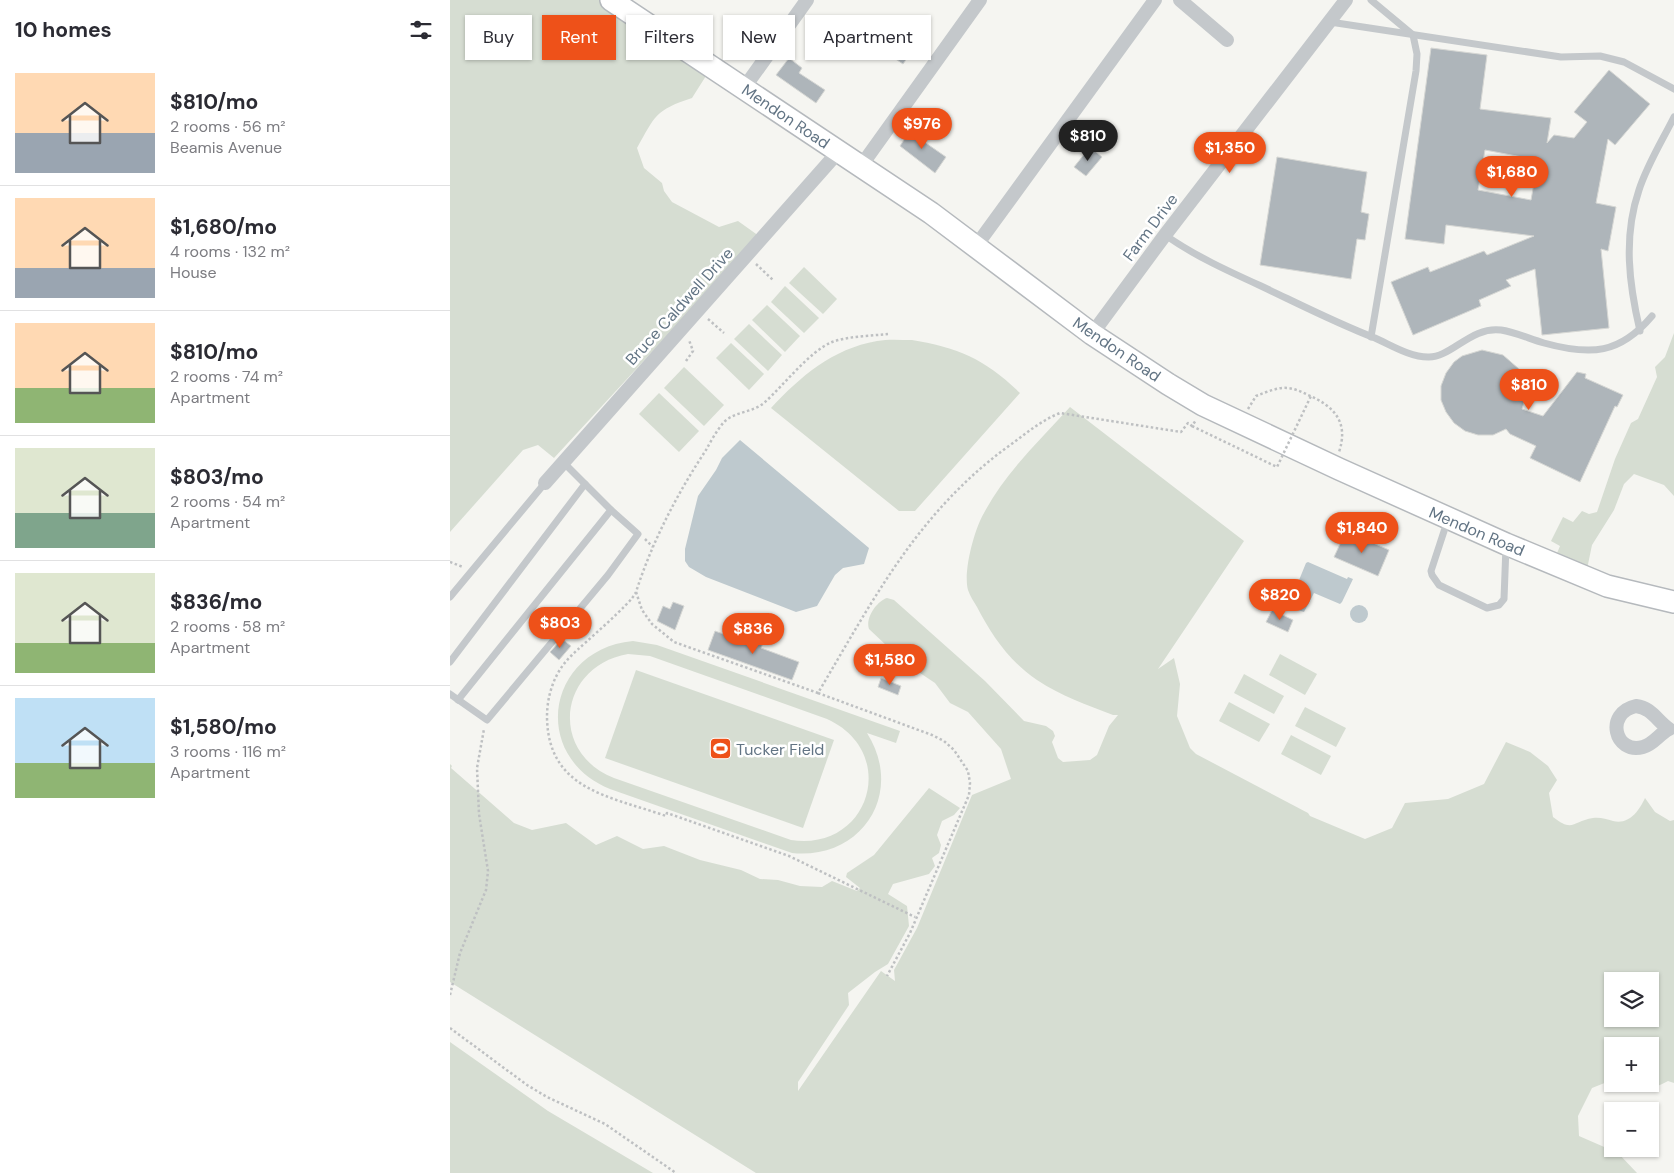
<!DOCTYPE html>
<html lang="en">
<head>
<meta charset="utf-8">
<style>
  body { margin:0; font-family:"DM Sans",sans-serif; background:#f2f2f3; color:#2b2b33; height:100vh; display:flex; flex-direction:column; font-size:19px; white-space:nowrap }
  * { box-sizing:border-box; margin:0 }
  p { font-size:16px; color:#7c7c81 }
  .icon { flex:none; width:28px; height:28px; fill:none; stroke:currentColor; stroke-width:2; stroke-linecap:round; stroke-linejoin:round }
  .map { position:relative; flex:1; overflow:hidden }
  .details { display:flex; flex-direction:column; background:#fff; width:450px }
  .details>* { flex:none }
  .hud { position:absolute; left:15px; top:15px; width:475px; height:45px; display:flex; gap:10px }
  .controls { position:absolute; left:1154px; top:972px; display:grid; gap:10px }
  .controls a { display:grid; place-items:center; width:55px; height:55px; border-radius:0px; background:#fff; box-shadow:0 1px 4px #0004; font-size:25px }
  .price { position:absolute; translate:-50% -42px; padding:0 11px; border-radius:18px; background:#ee5119; color:#fff; font-size:16px; line-height:32px; filter:drop-shadow(0 1px 2px #0008) }
  .price::after { content:''; position:absolute; left:50%; top:30px; width:15px; height:11px; margin-left:-8px; background:inherit; clip-path:polygon(0 0,100% 0,50% 100%) }
  .price.on { background:#222; color:#fff }
  ul { padding:0; list-style:none }
  li { display:flex; align-items:center; gap:15px; height:125px; padding:0 15px }
  li+li { border-top:1px solid #e1e1e2 }
  li span { display:grid; place-items:center; flex:none; width:140px; height:100px; border-radius:0px; color:#555 }
  li>.icon { margin-inline-start:auto }
  span .icon { width:60px; height:60px; fill:#fffc; stroke-width:1 }
  li b { font-size:21px }
  h2 { display:flex; justify-content:space-between; align-items:center; height:60px; padding:0 15px; font-size:21px }
  .chip { padding:0 18px; border-radius:0px; background:#fff; box-shadow:0 1px 4px #0004; font-size:18px; line-height:45px }
  .chip.on { background:#ee5119; color:#fff }
  main { display:flex; flex:1; min-height:0 }
  .map>svg:first-child { display:block }
  .green { fill:#d6ddd2; fill-rule:evenodd }
  .water { fill:#bec9ce }
  .building { fill:#aeb5ba; stroke:#d6d7d4; fill-rule:evenodd }
  .lines { fill:none; stroke-linecap:round; stroke-linejoin:round }
  .primary-casing { stroke:#b5b9bd; stroke-width:24 }
  .path { stroke:#bec0c2; stroke-width:2.5; stroke-dasharray:2.5 2.5; stroke-linecap:butt }
  .service { stroke:#c4c8cb; stroke-width:7 }
  .minor { stroke:#c4c8cb; stroke-width:14 }
  .primary { stroke:#fff; stroke-width:21 }
  .path-bridge { stroke:#bec0c2; stroke-width:2.5; stroke-dasharray:2.5 2.5; stroke-linecap:butt }
  .labels { text-anchor:middle; stroke-width:5; stroke-linejoin:round; paint-order:stroke }
  .street-label { font-size:16px; fill:#627484; stroke:#fff }
  .poi-label { font-size:16px; fill:#627484; stroke:#fff; text-anchor:start }
</style>
</head>
<body>
<main>
<section class="details">
<h2>10 homes<svg class="icon" aria-label="filters" viewBox="0 0 24 24"><path d="M4 7h16M4 17h16"/><circle cx="9" cy="7" r="2"/><circle cx="15" cy="17" r="2"/></svg></h2>
<ul>
<li><span style="background:linear-gradient(#ffd9b3 60%,#9aa5b1 0)"><svg class="icon" aria-label="home" viewBox="0 0 24 24"><path d="M3 11l9-7 9 7M6 9v11h12V9"/></svg></span><div><b>$810/mo</b><p>2 rooms · 56 m²</p><p>Beamis Avenue</p></div></li>
<li><span style="background:linear-gradient(#ffd9b3 70%,#9aa5b1 0)"><svg class="icon" aria-label="home" viewBox="0 0 24 24"><path d="M3 11l9-7 9 7M6 9v11h12V9"/></svg></span><div><b>$1,680/mo</b><p>4 rooms · 132 m²</p><p>House</p></div></li>
<li><span style="background:linear-gradient(#ffd9b3 65%,#8fb573 0)"><svg class="icon" aria-label="home" viewBox="0 0 24 24"><path d="M3 11l9-7 9 7M6 9v11h12V9"/></svg></span><div><b>$810/mo</b><p>2 rooms · 74 m²</p><p>Apartment</p></div></li>
<li><span style="background:linear-gradient(#dfe7d0 65%,#7fa58c 0)"><svg class="icon" aria-label="home" viewBox="0 0 24 24"><path d="M3 11l9-7 9 7M6 9v11h12V9"/></svg></span><div><b>$803/mo</b><p>2 rooms · 54 m²</p><p>Apartment</p></div></li>
<li><span style="background:linear-gradient(#dfe7d0 70%,#8fb573 0)"><svg class="icon" aria-label="home" viewBox="0 0 24 24"><path d="M3 11l9-7 9 7M6 9v11h12V9"/></svg></span><div><b>$836/mo</b><p>2 rooms · 58 m²</p><p>Apartment</p></div></li>
<li><span style="background:linear-gradient(#bfe0f5 65%,#8fb573 0)"><svg class="icon" aria-label="home" viewBox="0 0 24 24"><path d="M3 11l9-7 9 7M6 9v11h12V9"/></svg></span><div><b>$1,580/mo</b><p>3 rooms · 116 m²</p><p>Apartment</p></div></li>
</ul>
</section>
<div class="map">
<svg width="1224" height="1173" viewBox="0 0 1224 1173">
  <rect width="100%" height="100%" fill="#f5f5f1"/>
  <g class="green">
    <path d="M0,0h160l101,68 -19,30c-37,12 -37,18 -55,50l7,20 18,15 2,8 8,11 47,25 19,-6 21,15 -205,222 -16,-13 -15,5 -73,82z"/>
    <polygon points="354,267 387,299 373,314 339,283"/>
    <polygon points="335,286 369,318 354,333 321,302"/>
    <polygon points="317,305 350,336 335,352 302,320"/>
    <polygon points="299,324 332,355 318,371 284,339"/>
    <polygon points="1224,333 1224,496 1214,485 1184,474 1174,484 1164,510 1142,545 1136,574 1103,563 1110,546 1101,541 1113,517 1123,522 1132,511 1139,514 1147,512 1165,459 1181,423 1188,419 1207,377 1205,367 1215,357"/>
    <path d="M462,340c47,8 73,19 108,53l-105,118h-16l-128,-103c30,-32 61,-59 106,-67 11,-2 23,-1 35,-1z"/>
    <polygon points="281,343 314,374 299,390 266,358"/>
    <polygon points="234,367 274,405 254,426 214,388"/>
    <polygon points="209,393 249,431 229,452 189,414"/>
    <path d="M620,407l174,134 -86,128 16,-11 6,26 -3,32 13,32 6,6 112,59 2,3 55,23 27,-11 13,-25 43,-4 36,-15 22,-42 24,10 18,14 9,14 -8,13 4,24c20,16 20,4 40,1 7,-1 13,1 20,3 16,4 26,-10 32,-23l10,14 15,9 4,-1v263l-6,-2c-18,10 -24,8 -44,3h26v-38h-38v34l-20,8 -14,28 1,20 39,17 19,20h-881l-306,-191v-218l2,2 -1,2 63,55 18,7 34,-7 30,22 21,-9 26,13 21,-3 36,14 41,10 19,9 18,1 22,6 22,1 10,-6 25,10 3,-3 -14,-11 1,-4 27,-18 55,-67 31,20 -6,7 -12,6 -5,14 4,10 -2,8 -7,5 3,8 -6,8 -36,10 -5,10 19,12 2,20 -21,38 -13,8 -27,21 1,12 -51,77v9l83,-120 14,10 -1,-11 23,-42 55,-133 39,-16 -10,-30 -33,-37 -18,-9 -15,-20 -30,-20 -36,-34c-4,-11 8,-28 18,-31l7,2 91,81 39,40 22,5 7,5 2,5 -3,6 6,16 5,4 27,-2 7,-5 12,-29 9,-11h-5c-26,-10 -52,-19 -76,-35 -27,-18 -45,-44 -60,-73 -3,-5 -7,-11 -9,-17 -5,-18 6,-60 16,-77 21,-40 56,-73 86,-106zM1162,981h38v38h-38z"/>
    <path d="M183,641l24,4 243,86 -4,12 -29,-10c38,60 -5,127 -75,120l-182,-64c-81,-33 -63,-140 23,-148zM178,654l22,2 177,63c73,33 43,133 -36,121l-177,-62c-66,-26 -55,-112 14,-124z"/>
    <polygon points="830,654 867,674 855,695 819,675"/>
    <polygon points="186,670 384,740 353,828 155,758"/>
    <polygon points="794,674 834,696 824,714 784,693"/>
    <polygon points="779,702 820,724 809,742 769,721"/>
    <polygon points="855,707 896,728 886,747 845,726"/>
    <polygon points="841,735 881,756 871,775 831,754"/>
    <polygon points="0,1042 98,1111 203,1173 0,1173"/>
  </g>
  <g class="water">
    <polygon points="290,440 419,548 414,564 393,568 385,575 367,606 346,612 256,577 239,567 235,561 235,549 248,496 266,470 272,458"/>
    <polygon points="858,562 897,579 898,577 903,579 892,602 890,604 864,593 854,612 838,607 856,563"/>
    <circle cx="909" cy="614" r="9"/>
  </g>
  <g class="building">
    <polygon points="451,42 463,50 453,64 441,56"/>
    <path d="M981,48l56,7 -7,54 71,9 -4,25 7,-8 20,3 13,-16 -13,-10 35,-42 41,34 -35,41 -7,-6 -12,64 20,4 -8,44 -7,-2 8,79 -67,7 -7,-66 -29,11 5,6 -32,14 2,6 -68,29 -22,-53 37,-15 2,5 54,-21 3,4 47,-19 -88,-11 -2,19 -39,-5zM1035,150l53,10 -7,40 -53,-10z"/>
    <polygon points="339,58 352,68 349,73 375,90 366,103 326,75"/>
    <polygon points="463,126 477,135 473,141 496,157 485,173 450,146"/>
    <polygon points="640,147 652,157 636,176 624,167"/>
    <polygon points="827,157 917,172 911,212 919,214 915,240 907,239 901,279 810,265"/>
    <polygon points="1032,350 1053,355 1069,369 1076,388 1075,399 1072,409 1093,416 1127,372 1136,374 1135,378 1173,395 1167,407 1165,406 1130,482 1080,458 1086,446 1060,434 1056,429 1043,435 1028,435 1015,431 1004,423 996,412 991,400 991,386 996,373 1004,362 1012,356"/>
    <polygon points="896,531 939,550 928,576 884,557"/>
    <polygon points="223,602 234,606 225,630 207,621 213,606 220,609"/>
    <polygon points="822,610 843,620 838,632 816,622"/>
    <polygon points="265,631 298,643 300,637 314,641 311,648 349,662 342,680 258,650"/>
    <polygon points="112,639 121,646 109,660 100,652"/>
    <polygon points="431,678 451,686 448,695 428,687"/>
  </g>
  <g class="lines">
    <defs>
      <polyline id="primary" points="161,0 481,213 642,334 718,384 753,405 889,469 1056,544 1157,586 1224,602"/>
    </defs>
    <use href="#primary" class="primary-casing"/>
    <g class="path">
      <polyline points="306,264 324,281"/>
      <polyline points="258,319 274,333"/>
      <path d="M438,334c-18,2 -39,2 -56,8 -22,9 -49,44 -67,60 -12,11 -30,9 -41,20 -7,8 -13,19 -18,28 -29,44 -54,92 -70,142 -4,11 -53,52 -64,63 -17,16 -25,39 -25,62 1,73 62,79 119,99l1,-3 122,43 126,61"/>
      <polyline points="236,361 243,351 239,340"/>
      <path d="M798,409l8,-13c8,-3 17,-7 26,-8 9,-1 18,3 26,7 26,11 41,27 31,57"/>
      <polyline points="195,539 203,547"/>
      <polyline points="0,562 13,567"/>
      <path d="M186,592l6,18 10,14 22,18 144,51c55,-93 99,-179 188,-245 18,-13 34,-27 54,-35l121,19 7,-9 4,3 4,-6"/>
      <polyline points="368,693 482,735 494,741 504,750 518,771 520,783 519,795 460,933 437,976"/>
      <polyline points="0,995 10,953 36,890 38,871 29,814 27,768 34,729"/>
      <polyline points="0,1028 77,1085 97,1097 155,1124 226,1173"/>
    </g>
    <g class="service">
      <polyline points="921,0 963,35 967,54 966,71 921,337"/>
      <polyline points="880,22 1111,57 1150,56 1174,62 1224,89"/>
      <path d="M715,235c30,21 63,36 96,51 38,18 75,37 114,52 16,7 35,19 53,19 23,1 43,-31 73,-27 14,2 29,9 43,13 47,13 76,11 108,-27"/>
      <path d="M1190,331c-11,-47 -17,-94 -1,-141 8,-25 23,-49 35,-73"/>
      <polyline points="998,519 981,571 982,575 989,585 1037,608 1049,605 1054,599 1056,546"/>
      <polyline points="0,597 95,483"/>
      <polyline points="0,662 135,484"/>
      <polyline points="0,694 37,720 158,575 188,534 161,510 113,462"/>
      <polyline points="8,700 161,510"/>
    </g>
    <g class="minor">
      <polyline points="730,0 777,40"/>
      <polyline points="294,88 357,0"/>
      <polyline points="411,166 530,0"/>
      <polyline points="526,246 705,0"/>
      <polyline points="642,334 715,235 896,0"/>
      <polyline points="95,483 389,151"/>
      <path d="M1186,706c16,2 21,15 33,23 -10,5 -15,15 -26,18 -28,8 -39,-34 -7,-41z"/>
    </g>
    <use href="#primary" class="primary"/>
    <polyline class="path-bridge" points="742,426 827,467 861,396"/>
  </g>
  <defs>
    <symbol id="stadium-square" viewBox="-11 -11 22 22"><rect x="-9" y="-9" width="18" height="18" rx="4" fill="#ee5119" stroke="#fff"/><path d="M0-5a6.5 5 0 1 0 0 10a6.5 5 0 1 0 0-10ZM-3.5-1.8h7v3.6h-7Z" fill="#fff"/></symbol>
  </defs>
  <g fill-rule="evenodd">
    <use href="#stadium-square" x="258" y="736" width="25" height="25"/>
  </g>
  <g class="labels">
    <g class="street-label">
      <text transform="translate(336 116) rotate(34)" y="6">Mendon Road</text>
      <text transform="translate(700 227) rotate(-53)" y="6">Farm Drive</text>
      <text transform="translate(229 306) rotate(-48)" y="6">Bruce Caldwell Drive</text>
      <text transform="translate(667 349) rotate(34)" y="6">Mendon Road</text>
      <text transform="translate(1027 531) rotate(23)" y="6">Mendon Road</text>
    </g>
    <g class="poi-label">
      <text x="286" y="755">Tucker Field</text>
    </g>
  </g>
</svg>
<div class="controls">
<a><svg class="icon" aria-label="layers" viewBox="0 0 24 24"><path d="M12 4l9 5-9 5-9-5zM3 14l9 5 9-5"/></svg></a>
<a>+</a>
<a>−</a>
</div>
<b class="price" style="left:472px;top:150px">$976</b>
<b class="price on" style="left:638px;top:162px">$810</b>
<b class="price" style="left:780px;top:174px">$1,350</b>
<b class="price" style="left:1062px;top:198px">$1,680</b>
<b class="price" style="left:1079px;top:411px">$810</b>
<b class="price" style="left:912px;top:554px">$1,840</b>
<b class="price" style="left:830px;top:621px">$820</b>
<b class="price" style="left:110px;top:649px">$803</b>
<b class="price" style="left:303px;top:655px">$836</b>
<b class="price" style="left:440px;top:686px">$1,580</b>
<div class="hud">
<a class="chip">Buy</a>
<a class="chip on">Rent</a>
<a class="chip">Filters</a>
<a class="chip">New</a>
<a class="chip">Apartment</a>
</div>
</div>
</main>
</body>
</html>
